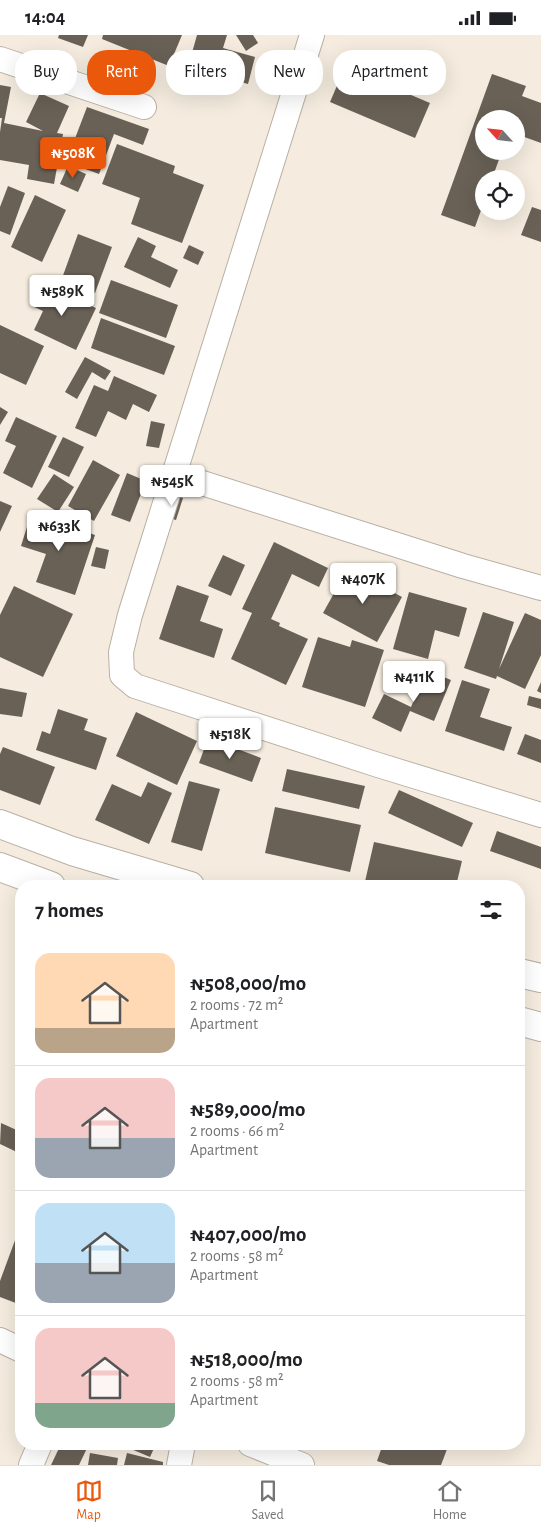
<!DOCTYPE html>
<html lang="en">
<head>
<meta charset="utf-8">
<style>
  body { margin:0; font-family:"Alegreya Sans",sans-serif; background:#f6f6f6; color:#202124; height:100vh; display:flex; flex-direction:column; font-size:19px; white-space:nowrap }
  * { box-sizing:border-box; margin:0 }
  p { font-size:16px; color:#757577 }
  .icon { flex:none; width:28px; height:28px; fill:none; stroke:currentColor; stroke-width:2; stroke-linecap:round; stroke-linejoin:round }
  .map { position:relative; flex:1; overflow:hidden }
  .drawer { position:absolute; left:15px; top:845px; width:510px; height:570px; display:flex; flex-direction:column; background:#fff; border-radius:20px; box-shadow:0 5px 20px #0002 }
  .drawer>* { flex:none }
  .top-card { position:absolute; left:15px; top:15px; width:511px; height:45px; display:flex; gap:10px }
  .needle { width:32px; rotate:297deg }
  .controls { position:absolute; left:475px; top:75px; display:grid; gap:10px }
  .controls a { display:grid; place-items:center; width:50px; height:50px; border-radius:50%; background:#fff; box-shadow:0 5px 20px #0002; font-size:25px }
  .price { position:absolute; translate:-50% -42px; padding:0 11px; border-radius:5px; background:#fff; color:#222; font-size:16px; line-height:32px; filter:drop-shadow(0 1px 2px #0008) }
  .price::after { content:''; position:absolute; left:50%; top:30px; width:15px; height:11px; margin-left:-8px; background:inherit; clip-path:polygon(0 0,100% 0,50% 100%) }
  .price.selected { background:#ea580c; color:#fff }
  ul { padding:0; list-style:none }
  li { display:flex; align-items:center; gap:15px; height:125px; padding:0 20px }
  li+li { border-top:1px solid #e0e0e0 }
  li span { display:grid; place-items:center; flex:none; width:140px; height:100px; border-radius:15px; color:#555 }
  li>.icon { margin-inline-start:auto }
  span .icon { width:60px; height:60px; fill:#fffc; stroke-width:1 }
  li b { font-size:21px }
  h2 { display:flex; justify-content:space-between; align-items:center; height:60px; padding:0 20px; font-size:21px }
  .chip { padding:0 18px; border-radius:20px; background:#fff; box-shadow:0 5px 20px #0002; font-size:18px; line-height:45px }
  .chip.selected { background:#ea580c; color:#fff }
  .status { display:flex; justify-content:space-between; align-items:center; height:35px; padding:0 25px; background:#fff; direction:ltr }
  .status svg { height:14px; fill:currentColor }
  .menu { display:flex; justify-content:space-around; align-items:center; height:70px; border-top:1px solid #e0e0e0; background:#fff; font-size:14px; color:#757577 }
  .menu a { display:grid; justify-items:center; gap:2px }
  .menu .selected { color:#ea580c }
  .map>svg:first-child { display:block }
  .building { fill:#696156 }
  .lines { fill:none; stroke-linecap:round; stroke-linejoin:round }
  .minor-casing { stroke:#b9b0a4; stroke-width:26 }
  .major-casing { stroke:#b9b0a4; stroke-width:30 }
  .minor { stroke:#fff; stroke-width:24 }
  .major { stroke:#fff; stroke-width:28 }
</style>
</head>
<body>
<div class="status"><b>14:04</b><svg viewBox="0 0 49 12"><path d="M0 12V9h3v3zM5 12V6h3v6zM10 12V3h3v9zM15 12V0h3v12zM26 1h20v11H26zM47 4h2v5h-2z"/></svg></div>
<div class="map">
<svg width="541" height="1430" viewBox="0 0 541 1430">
  <rect width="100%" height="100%" fill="#f5ecdf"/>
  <g class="building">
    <polygon points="59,0 88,0 83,12 58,3"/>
    <polygon points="103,0 182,0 169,31 102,4"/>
    <polygon points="197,0 227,0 223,13 255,22 248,49 188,32"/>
    <polygon points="236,0 253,0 258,8 246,16"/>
    <polygon points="345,32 430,68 415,103 330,67"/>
    <polygon points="492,39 526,51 522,61 541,68 541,108 516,99 516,84 484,84 484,116 502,116 492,144 484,144 484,167 475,192 441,180"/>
    <polygon points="0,50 11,52 4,88 43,96 26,87 40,58 69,71 57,98 63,99 54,149 27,144 29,130 0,125 0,97 2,83 0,83"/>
    <polygon points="87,72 149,94 143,110 114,99 99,139 66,127"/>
    <polygon points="117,109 175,131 173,138 204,150 182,208 131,189 140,163 102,149"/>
    <polygon points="68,131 86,139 78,157 60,149"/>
    <polygon points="8,151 25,158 10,200 0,196 0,172"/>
    <polygon points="35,160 66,175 42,227 11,212"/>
    <polygon points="532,172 541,175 541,207 521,200"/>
    <polygon points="78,199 112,212 95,258 61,246"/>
    <polygon points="138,202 156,211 151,222 178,235 170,253 124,232"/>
    <polygon points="189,210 204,217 198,230 183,223"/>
    <polygon points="111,245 178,270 166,303 99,278"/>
    <polygon points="43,249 96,273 76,315 34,295 43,276 32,271"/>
    <polygon points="101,283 175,311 164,340 91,313"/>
    <polygon points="0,290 44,311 26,350 0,338"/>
    <polygon points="85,322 111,336 105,345 92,337 77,364 65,357"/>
    <polygon points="114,341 157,360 149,377 133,369 126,385 108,376 96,402 75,393 94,350 108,356"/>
    <polygon points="0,372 8,377 0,390"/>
    <polygon points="16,382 57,401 32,453 3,438 16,411 5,406"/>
    <polygon points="151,386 165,389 159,413 146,411"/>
    <polygon points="63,402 84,412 69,442 48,432"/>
    <polygon points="93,425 120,440 94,486 68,471"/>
    <polygon points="127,438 146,446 130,487 111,480"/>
    <polygon points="54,439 74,452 58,477 37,464"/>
    <polygon points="169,459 183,463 176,485 162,481"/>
    <polygon points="0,466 12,471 0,497"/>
    <polygon points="31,479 95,500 75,560 36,547 46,519 21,511"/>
    <polygon points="274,507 328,533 319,552 292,539 271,584 280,588 279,591 308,604 286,650 231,624 252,578 242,574"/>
    <polygon points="96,512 109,515 105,534 91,531"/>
    <polygon points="223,520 245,530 231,561 208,551"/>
    <polygon points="348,533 402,562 377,607 323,578"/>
    <polygon points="177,550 209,561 200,586 223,594 214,623 159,604"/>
    <polygon points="14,551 73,579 43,642 0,622 0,580"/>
    <polygon points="409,557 467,573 459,602 435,595 428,624 393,614"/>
    <polygon points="483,577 514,587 499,634 525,578 541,585 541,620 525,654 497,641 496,644 464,633"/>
    <polygon points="318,602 350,612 352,605 384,615 365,672 302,652"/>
    <polygon points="426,635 451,645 434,686 410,676 401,697 372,683 384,659 411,672"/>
    <polygon points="462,645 490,654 480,682 512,692 504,716 445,696"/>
    <polygon points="541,647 541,658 537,656"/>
    <polygon points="0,653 27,658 22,682 0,679"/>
    <polygon points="529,661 541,664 541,674 527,670"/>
    <polygon points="58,674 88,684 84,695 107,703 96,735 36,715 42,696 50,699"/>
    <polygon points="136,677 197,706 177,750 116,721"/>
    <polygon points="525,699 541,705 541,728 517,719"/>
    <polygon points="208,703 261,723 252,747 199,728"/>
    <polygon points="3,712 55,732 40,770 0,755 0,719"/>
    <polygon points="287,734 365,751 359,774 282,756"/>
    <polygon points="189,746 220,754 202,816 171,807"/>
    <polygon points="148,747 172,758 149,809 95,785 112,749 141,762"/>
    <polygon points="399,755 473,788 462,812 388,778"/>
    <polygon points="275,772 361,790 350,837 265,818"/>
    <polygon points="497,796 541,812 541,834 490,816"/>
    <polygon points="374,807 462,826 456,851 364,851"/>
    <polygon points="1,1088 21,1097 21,1119 0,1109"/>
    <polygon points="21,1189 21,1270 0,1262 0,1246"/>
    <polygon points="61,1409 89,1409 79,1430 51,1430"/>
    <polygon points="119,1409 156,1409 150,1422"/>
    <polygon points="383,1409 449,1409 441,1430 389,1430 377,1426"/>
    <polygon points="90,1418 118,1423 117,1430 88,1430"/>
    <polygon points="127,1418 163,1427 163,1430 124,1430"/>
  </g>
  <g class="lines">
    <defs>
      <g id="minor">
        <polyline points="312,0 130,580 121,617 122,640 135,651 378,730 541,780"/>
        <polyline points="0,24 144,72"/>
        <polyline points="174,439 463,531 541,553"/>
        <polyline points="0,1305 21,1315"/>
        <polyline points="250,1409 302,1430"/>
        <polyline points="31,1430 40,1409"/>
        <polyline points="179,1430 183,1409"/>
      </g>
      <g id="major">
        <polyline points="0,789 72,816 190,851"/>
        <polyline points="0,832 51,851"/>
        <polyline points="519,938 541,943"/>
        <polyline points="519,986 541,992"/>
      </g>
    </defs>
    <use href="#minor" class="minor-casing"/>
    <use href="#major" class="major-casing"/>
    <use href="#minor" class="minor"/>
    <use href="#major" class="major"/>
  </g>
</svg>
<div class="controls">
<a><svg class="needle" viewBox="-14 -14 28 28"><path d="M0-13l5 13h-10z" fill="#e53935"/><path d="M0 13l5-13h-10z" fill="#757577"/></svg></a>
<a><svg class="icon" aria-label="locate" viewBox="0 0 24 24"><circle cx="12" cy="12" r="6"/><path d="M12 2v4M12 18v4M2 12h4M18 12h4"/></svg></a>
</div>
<b class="price selected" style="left:73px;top:144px">₦508K</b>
<b class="price" style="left:62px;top:282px">₦589K</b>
<b class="price" style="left:172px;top:472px">₦545K</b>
<b class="price" style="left:59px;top:517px">₦633K</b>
<b class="price" style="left:363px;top:570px">₦407K</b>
<b class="price" style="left:414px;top:668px">₦411K</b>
<b class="price" style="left:230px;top:725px">₦518K</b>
<div class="top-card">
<a class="chip">Buy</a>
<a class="chip selected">Rent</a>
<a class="chip">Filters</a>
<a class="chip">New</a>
<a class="chip">Apartment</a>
</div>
<section class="drawer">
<h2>7 homes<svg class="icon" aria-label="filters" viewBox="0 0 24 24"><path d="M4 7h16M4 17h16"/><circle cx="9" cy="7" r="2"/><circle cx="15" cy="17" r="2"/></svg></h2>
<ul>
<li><span style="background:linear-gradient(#ffd9b3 75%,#b9a48a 0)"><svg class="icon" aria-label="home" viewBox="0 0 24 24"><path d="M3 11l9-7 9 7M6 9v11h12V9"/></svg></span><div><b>₦508,000/mo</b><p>2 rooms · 72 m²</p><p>Apartment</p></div></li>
<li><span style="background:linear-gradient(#f6c9c9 60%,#9aa5b1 0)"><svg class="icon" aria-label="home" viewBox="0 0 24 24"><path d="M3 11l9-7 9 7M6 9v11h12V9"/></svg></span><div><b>₦589,000/mo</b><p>2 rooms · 66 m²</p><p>Apartment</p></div></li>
<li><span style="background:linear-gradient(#bfe0f5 60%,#9aa5b1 0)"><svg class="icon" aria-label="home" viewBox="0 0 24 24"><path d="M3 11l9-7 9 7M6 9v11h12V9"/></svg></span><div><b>₦407,000/mo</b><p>2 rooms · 58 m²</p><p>Apartment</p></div></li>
<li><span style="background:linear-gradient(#f6c9c9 75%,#7fa58c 0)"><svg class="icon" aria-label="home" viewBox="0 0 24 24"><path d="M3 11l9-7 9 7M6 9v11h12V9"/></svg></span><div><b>₦518,000/mo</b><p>2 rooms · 58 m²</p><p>Apartment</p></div></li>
</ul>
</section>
</div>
<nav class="menu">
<a class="selected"><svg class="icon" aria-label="map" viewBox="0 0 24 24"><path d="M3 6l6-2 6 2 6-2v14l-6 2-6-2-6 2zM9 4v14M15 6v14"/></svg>Map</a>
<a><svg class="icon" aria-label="saved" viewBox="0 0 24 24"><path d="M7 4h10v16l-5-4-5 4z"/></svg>Saved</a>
<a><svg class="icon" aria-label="home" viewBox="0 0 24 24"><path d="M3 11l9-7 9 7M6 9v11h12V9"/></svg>Home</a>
</nav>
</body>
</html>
